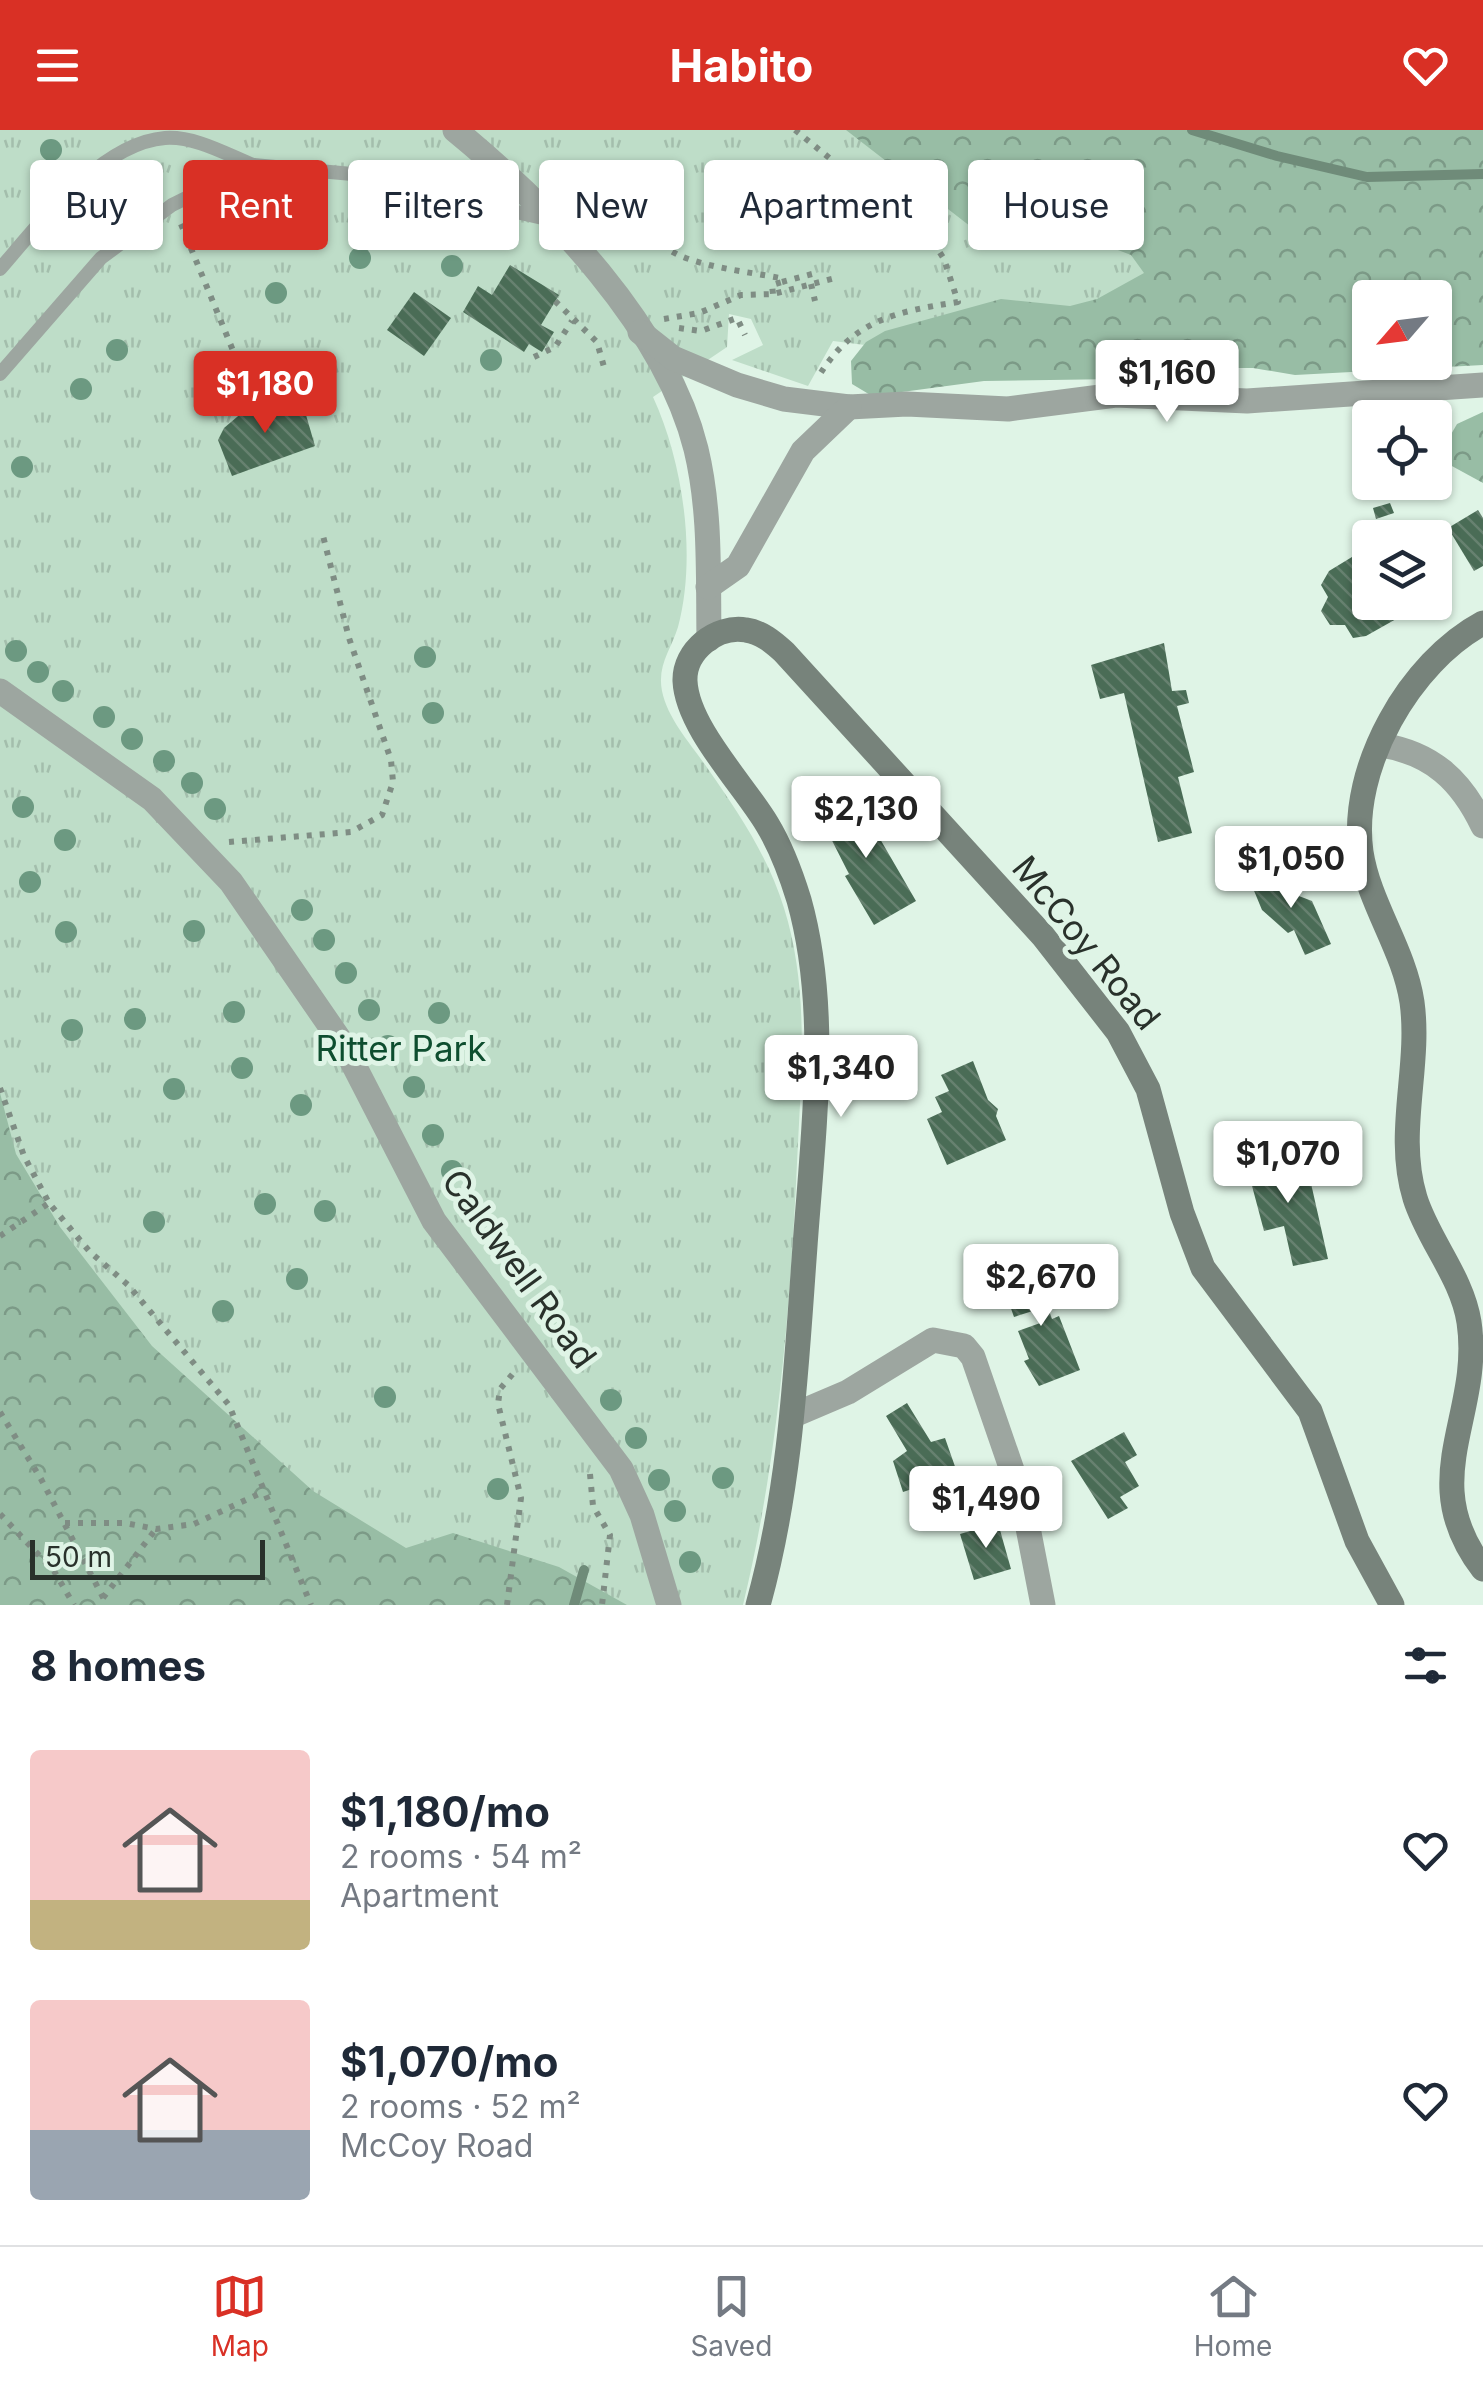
<!DOCTYPE html>
<html lang="en">
<head>
<meta charset="utf-8">
<style>
  body { margin:0; font-family:Inter,sans-serif; background:#f2f2f3; color:#1f2937; height:100vh; display:flex; flex-direction:column; font-size:38px; white-space:nowrap }
  * { box-sizing:border-box; margin:0 }
  p { font-size:32px; color:#747a83 }
  .icon { flex:none; width:55px; height:55px; fill:none; stroke:currentColor; stroke-width:2; stroke-linecap:round; stroke-linejoin:round }
  .map { position:relative; height:1475px; overflow:hidden }
  .panel { display:flex; flex-direction:column; background:#fff; flex:1 }
  .panel>* { flex:none }
  .banner { position:absolute; left:30px; top:30px; width:1425px; height:90px; display:flex; gap:20px }
  .needle { width:65px; rotate:242deg }
  .fabs { position:absolute; left:1352px; top:150px; display:grid; gap:20px }
  .fabs a { display:grid; place-items:center; width:100px; height:100px; border-radius:10px; background:#fff; box-shadow:0 2px 8px #0004; font-size:50px }
  .scale { position:absolute; left:30px; bottom:25px; width:235px; box-sizing:border-box; padding-left:10px; border:5px solid #29312b; border-top:0; font-size:28px; line-height:35px; white-space:nowrap; color:#29312b; -webkit-text-stroke:8px #dff4e6; paint-order:stroke }
  .price { position:absolute; translate:-50% -85px; padding:0 22px; border-radius:10px; background:#fff; color:#222; font-size:32px; line-height:65px; filter:drop-shadow(0 2px 5px #0008) }
  .price::after { content:''; position:absolute; left:50%; top:60px; width:30px; height:22px; margin-left:-15px; background:inherit; clip-path:polygon(0 0,100% 0,50% 100%) }
  .price.active { background:#d93025; color:#fff }
  ul { padding:0; list-style:none }
  li { display:flex; align-items:center; gap:30px; height:250px; padding:0 30px }
  li span { display:grid; place-items:center; flex:none; width:280px; height:200px; border-radius:10px; color:#555 }
  li>.icon { margin-inline-start:auto }
  span .icon { width:120px; height:120px; fill:#fffc; stroke-width:1 }
  li b { font-size:42px }
  h2 { display:flex; justify-content:space-between; align-items:center; height:120px; padding:0 30px; font-size:42px }
  .tag { padding:0 35px; border-radius:10px; background:#fff; box-shadow:0 2px 8px #0004; font-size:35px; line-height:90px }
  .tag.active { background:#d93025; color:#fff }
  header { display:flex; justify-content:space-between; align-items:center; height:130px; padding:0 30px; background:#d93025; color:#fff; font-size:45px; font-weight:700 }
  .dock { display:flex; justify-content:space-around; align-items:center; height:140px; border-top:2px solid #e0e1e3; background:#fff; font-size:28px; color:#747a83 }
  .dock a { display:grid; justify-items:center; gap:5px }
  .dock .active { color:#d93025 }
  .map>svg:first-child { display:block }
  .grass { fill:url(#grass-tufts) }
  .forest { fill:url(#forest-crowns); fill-rule:evenodd }
  .lines { fill:none; stroke-linecap:round; stroke-linejoin:round }
  .stream { stroke:#6f8b79; stroke-width:10 }
  .building { fill:url(#building-back-hatch) }
  .path { stroke:#7f8d84; stroke-width:6; stroke-dasharray:5 8; stroke-linecap:butt }
  .lane { stroke:#9da6a0; stroke-width:14 }
  .street { stroke:#9da6a0; stroke-width:25 }
  .secondary { stroke:#77837b; stroke-width:25 }
  .tree { fill:#6c9981 }
  .labels { text-anchor:middle; stroke-width:10; stroke-linejoin:round; paint-order:stroke }
  .street-label { font-size:35px; fill:#29312b; stroke:#dff4e6 }
  .park-label { font-size:35px; fill:#0e4e2f; stroke:#dff4e6 }
</style>
</head>
<body>
<header><svg class="icon" aria-label="menu" viewBox="0 0 24 24"><path d="M4 6h16M4 12h16M4 18h16"/></svg>Habito<svg class="icon" aria-label="heart" viewBox="0 0 24 24"><path d="M12 20l-8-8c-3-5 5-10 8-4 3-6 11-1 8 4z"/></svg></header>
<div class="map">
<svg width="1483" height="1475" viewBox="0 0 1483 1475">
  <defs>
    <pattern id="grass-tufts" width="24" height="20" patternUnits="userSpaceOnUse" patternTransform="scale(2.5)"><rect width="24" height="20" fill="#beddc8"/><path d="M3 7l-1-3M5 7V3M7 7l1-3M15 17l-1-3M17 17v-4M19 17l1-3" fill="none" stroke="#a3beac"/></pattern>
    <pattern id="forest-crowns" width="20" height="18" patternUnits="userSpaceOnUse" patternTransform="scale(2.5)"><rect width="20" height="18" fill="#98bda5"/><path d="M2 6a3 3 0 1 1 6 0M12 15a3 3 0 1 1 6 0" fill="none" stroke="#7c9a87"/></pattern>
    <pattern id="building-back-hatch" width="6" height="6" patternUnits="userSpaceOnUse" patternTransform="scale(2.5)"><rect width="6" height="6" fill="#4a6c56"/><path d="M-1 5l2 2M0 0l6 6M5-1l2 2" fill="none" stroke="#678170"/></pattern>
  </defs>
  <rect width="100%" height="100%" fill="#dff4e6"/>
  <path class="grass" d="M0,0h1483l-48,168h-65l-347,67 -190,-24 -25,45 -76,-26 31,-15 -12,-26 -22,-5 -2,33 -74,50c30,65 44,159 25,230 -7,23 -21,38 -16,64 6,29 30,54 46,78 30,43 60,87 76,139 26,83 17,169 13,255 -7,149 -19,297 -54,442h-743z"/>
  <g class="forest">
    <path d="M846,0h637v235l-188,10 -42,-7h-69l-66,11 -134,2 -112,15 -20,-12 -1,-23 15,-19 19,-11 116,-32 69,7 27,-7 47,-26 -13,-18 -21,-8h-113zM1370,168h65v64h-65z"/>
    <polygon points="1483,282 1483,353 1450,335 1446,313 1457,294"/>
    <polygon points="0,963 16,1024 60,1097 152,1216 313,1361 406,1418 453,1403 559,1437 627,1475 0,1475"/>
  </g>
  <g class="lines">
    <g class="stream">
      <polyline points="1192,0 1277,26 1367,47 1483,44"/>
      <polyline points="574,1475 584,1440"/>
    </g>
  </g>
  <g class="building">
    <polygon points="510,135 559,165 541,195 554,202 542,222 529,214 524,222 463,182 478,156 492,165"/>
    <polygon points="414,162 451,188 424,226 387,200"/>
    <polygon points="278,272 304,278 315,316 232,346 218,310 224,298 244,281"/>
    <polygon points="1390,373 1394,383 1376,389 1373,378"/>
    <polygon points="1478,380 1483,388 1483,436 1474,441 1448,398"/>
    <polygon points="1411,399 1416,408 1383,408 1394,401"/>
    <polygon points="1370,416 1370,472 1417,472 1412,480 1366,506 1353,508 1345,495 1330,495 1321,481 1328,467 1321,455 1329,441"/>
    <polygon points="1164,513 1172,561 1186,560 1189,573 1177,576 1194,642 1178,647 1192,703 1158,712 1124,563 1100,569 1091,535"/>
    <polygon points="854,664 916,771 874,795 845,746 849,744 819,685"/>
    <polygon points="1280,738 1291,763 1312,771 1331,814 1305,825 1294,800 1288,803 1262,780 1250,751"/>
    <polygon points="973,931 988,970 998,979 996,986 1006,1010 947,1035 927,989 942,982 935,967 949,961 941,945"/>
    <polygon points="1280,1017 1284,1034 1277,1035 1279,1046 1294,1036 1296,1042 1308,1040 1328,1129 1293,1136 1284,1096 1264,1101 1247,1037 1251,1036 1249,1024"/>
    <polygon points="1042,1138 1055,1172 1047,1175 1052,1189 1059,1186 1080,1240 1039,1256 1024,1231 1029,1229 1018,1201 1043,1192 1039,1179 1014,1187 1002,1153"/>
    <polygon points="907,1273 931,1312 945,1308 965,1365 957,1367 961,1377 938,1385 935,1375 919,1381 912,1359 903,1362 893,1331 907,1321 886,1286"/>
    <polygon points="1124,1302 1137,1325 1125,1332 1139,1356 1120,1367 1128,1378 1108,1389 1071,1331"/>
    <polygon points="998,1393 1011,1439 974,1450 960,1404"/>
  </g>
  <g class="lines">
    <g class="path">
      <path d="M795,0l43,35 33,10 40,33 33,51 14,43c-64,10 -106,18 -141,77"/>
      <path d="M592,38c37,20 46,56 75,80 22,18 84,24 113,30l2,4 -10,3 1,9"/>
      <polyline points="181,94 248,257"/>
      <polyline points="782,152 812,144"/>
      <polyline points="811,154 815,171"/>
      <polyline points="555,171 597,212 604,237"/>
      <polyline points="664,189 699,183 741,165 773,164 835,148"/>
      <polyline points="679,198 701,201 737,188 745,205"/>
      <polyline points="534,227 555,217 572,191"/>
      <polyline points="229,712 351,702 382,685 393,652 391,630 349,508 322,402"/>
      <polyline points="0,958 24,1026 49,1073 90,1122 128,1155 229,1275 311,1475"/>
      <polyline points="0,1106 49,1073"/>
      <polyline points="0,1282 41,1349 107,1475"/>
      <polyline points="590,1344 593,1376 610,1405 602,1475"/>
      <polyline points="0,1384 54,1441 74,1475"/>
      <polyline points="65,1393 125,1393 156,1399 194,1394 263,1362"/>
      <polyline points="103,1468 156,1399"/>
      <polyline points="507,1475 521,1368 498,1274 500,1259 516,1240"/>
    </g>
    <g class="lane">
      <path d="M0,139c39,-45 101,-126 165,-131 30,-2 61,16 88,27"/>
      <polyline points="0,244 101,128 172,75 253,35 352,44 547,89"/>
    </g>
    <g class="street">
      <path d="M455,0c94,77 211,198 241,319 15,62 12,126 13,190"/>
      <polyline points="640,202 673,228 737,255 784,269 849,277 907,274 1008,279 1116,265 1247,271 1483,255"/>
      <polyline points="708,457 738,436 803,321 849,277"/>
      <polyline points="0,561 152,669 231,752 344,916 434,1091 621,1339 642,1385 669,1475"/>
      <path d="M1381,615c51,8 80,35 102,81"/>
      <polyline points="794,1285 848,1262 933,1210 964,1216 973,1227 1023,1372 1043,1475"/>
    </g>
    <g class="secondary">
      <path d="M1483,493c-73,39 -134,145 -122,229 8,52 43,97 51,150 9,65 -17,131 3,196 13,42 47,79 54,124 14,94 -55,157 14,247"/>
      <path d="M758,1475c33,-118 38,-237 47,-359 8,-112 25,-236 -6,-346 -8,-26 -18,-53 -32,-76 -24,-40 -80,-97 -82,-143 -1,-30 31,-56 61,-51 15,2 27,12 38,22l259,284 75,96 30,57 34,124 21,55 107,143 47,130 35,64"/>
    </g>
  </g>
  <g class="tree">
    <circle cx="51" cy="20" r="11"/>
    <circle cx="360" cy="128" r="11"/>
    <circle cx="452" cy="136" r="11"/>
    <circle cx="276" cy="163" r="11"/>
    <circle cx="117" cy="220" r="11"/>
    <circle cx="491" cy="230" r="11"/>
    <circle cx="81" cy="259" r="11"/>
    <circle cx="22" cy="337" r="11"/>
    <circle cx="16" cy="521" r="11"/>
    <circle cx="425" cy="527" r="11"/>
    <circle cx="38" cy="542" r="11"/>
    <circle cx="63" cy="561" r="11"/>
    <circle cx="433" cy="583" r="11"/>
    <circle cx="104" cy="587" r="11"/>
    <circle cx="132" cy="609" r="11"/>
    <circle cx="164" cy="631" r="11"/>
    <circle cx="192" cy="653" r="11"/>
    <circle cx="23" cy="677" r="11"/>
    <circle cx="215" cy="679" r="11"/>
    <circle cx="65" cy="710" r="11"/>
    <circle cx="30" cy="752" r="11"/>
    <circle cx="302" cy="780" r="11"/>
    <circle cx="194" cy="801" r="11"/>
    <circle cx="66" cy="802" r="11"/>
    <circle cx="324" cy="810" r="11"/>
    <circle cx="346" cy="843" r="11"/>
    <circle cx="369" cy="880" r="11"/>
    <circle cx="234" cy="882" r="11"/>
    <circle cx="439" cy="883" r="11"/>
    <circle cx="135" cy="889" r="11"/>
    <circle cx="72" cy="900" r="11"/>
    <circle cx="388" cy="916" r="11"/>
    <circle cx="242" cy="938" r="11"/>
    <circle cx="414" cy="957" r="11"/>
    <circle cx="174" cy="959" r="11"/>
    <circle cx="301" cy="975" r="11"/>
    <circle cx="433" cy="1005" r="11"/>
    <circle cx="452" cy="1041" r="11"/>
    <circle cx="265" cy="1074" r="11"/>
    <circle cx="325" cy="1081" r="11"/>
    <circle cx="477" cy="1083" r="11"/>
    <circle cx="154" cy="1092" r="11"/>
    <circle cx="500" cy="1115" r="11"/>
    <circle cx="297" cy="1149" r="11"/>
    <circle cx="223" cy="1181" r="11"/>
    <circle cx="385" cy="1267" r="11"/>
    <circle cx="611" cy="1270" r="11"/>
    <circle cx="636" cy="1308" r="11"/>
    <circle cx="723" cy="1348" r="11"/>
    <circle cx="659" cy="1350" r="11"/>
    <circle cx="498" cy="1359" r="11"/>
    <circle cx="675" cy="1381" r="11"/>
    <circle cx="690" cy="1432" r="11"/>
  </g>
  <g class="labels">
    <g class="street-label">
      <text transform="translate(1086 813) rotate(51)" y="12">McCoy Road</text>
      <text transform="translate(519 1139) rotate(54)" y="12">Caldwell Road</text>
    </g>
    <g class="park-label">
      <text x="401" y="931">Ritter Park</text>
    </g>
  </g>
</svg>
<div class="fabs">
<a><svg class="needle" viewBox="-14 -14 28 28"><path d="M0-13l5 13h-10z" fill="#e53935"/><path d="M0 13l5-13h-10z" fill="#747a83"/></svg></a>
<a><svg class="icon" aria-label="locate" viewBox="0 0 24 24"><circle cx="12" cy="12" r="6"/><path d="M12 2v4M12 18v4M2 12h4M18 12h4"/></svg></a>
<a><svg class="icon" aria-label="layers" viewBox="0 0 24 24"><path d="M12 4l9 5-9 5-9-5zM3 14l9 5 9-5"/></svg></a>
</div>
<div class="scale">50 m</div>
<b class="price" style="left:1167px;top:295px">$1,160</b>
<b class="price active" style="left:265px;top:306px">$1,180</b>
<b class="price" style="left:866px;top:731px">$2,130</b>
<b class="price" style="left:1291px;top:781px">$1,050</b>
<b class="price" style="left:841px;top:990px">$1,340</b>
<b class="price" style="left:1288px;top:1076px">$1,070</b>
<b class="price" style="left:1041px;top:1199px">$2,670</b>
<b class="price" style="left:986px;top:1421px">$1,490</b>
<div class="banner">
<a class="tag">Buy</a>
<a class="tag active">Rent</a>
<a class="tag">Filters</a>
<a class="tag">New</a>
<a class="tag">Apartment</a>
<a class="tag">House</a>
</div>
</div>
<section class="panel">
<h2>8 homes<svg class="icon" aria-label="filters" viewBox="0 0 24 24"><path d="M4 7h16M4 17h16"/><circle cx="9" cy="7" r="2"/><circle cx="15" cy="17" r="2"/></svg></h2>
<ul>
<li><span style="background:linear-gradient(#f6c9c9 75%,#c2b280 0)"><svg class="icon" aria-label="home" viewBox="0 0 24 24"><path d="M3 11l9-7 9 7M6 9v11h12V9"/></svg></span><div><b>$1,180/mo</b><p>2 rooms · 54 m²</p><p>Apartment</p></div><svg class="icon" aria-label="heart" viewBox="0 0 24 24"><path d="M12 20l-8-8c-3-5 5-10 8-4 3-6 11-1 8 4z"/></svg></li>
<li><span style="background:linear-gradient(#f6c9c9 65%,#9aa5b1 0)"><svg class="icon" aria-label="home" viewBox="0 0 24 24"><path d="M3 11l9-7 9 7M6 9v11h12V9"/></svg></span><div><b>$1,070/mo</b><p>2 rooms · 52 m²</p><p>McCoy Road</p></div><svg class="icon" aria-label="heart" viewBox="0 0 24 24"><path d="M12 20l-8-8c-3-5 5-10 8-4 3-6 11-1 8 4z"/></svg></li>
</ul>
</section>
<nav class="dock">
<a class="active"><svg class="icon" aria-label="map" viewBox="0 0 24 24"><path d="M3 6l6-2 6 2 6-2v14l-6 2-6-2-6 2zM9 4v14M15 6v14"/></svg>Map</a>
<a><svg class="icon" aria-label="saved" viewBox="0 0 24 24"><path d="M7 4h10v16l-5-4-5 4z"/></svg>Saved</a>
<a><svg class="icon" aria-label="home" viewBox="0 0 24 24"><path d="M3 11l9-7 9 7M6 9v11h12V9"/></svg>Home</a>
</nav>
</body>
</html>
